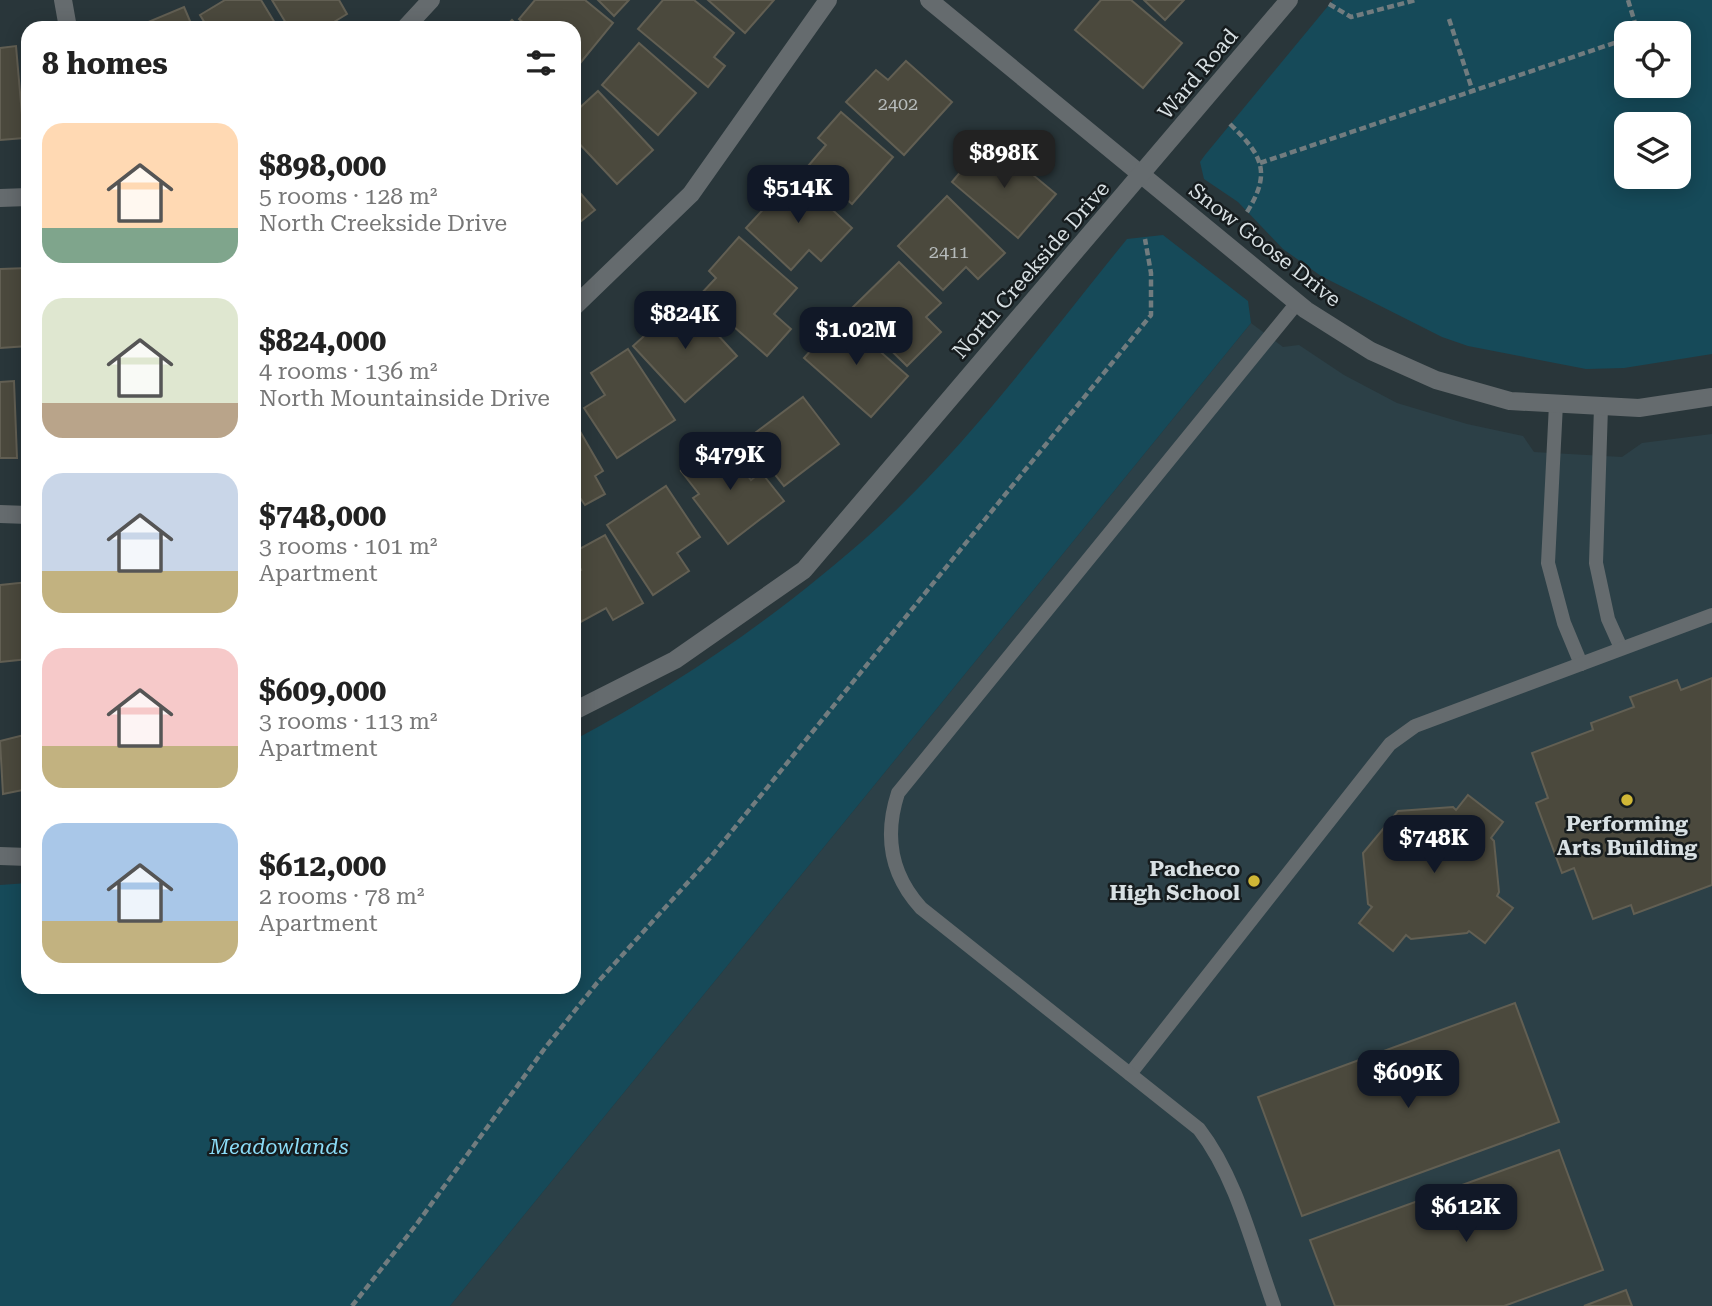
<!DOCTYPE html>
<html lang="en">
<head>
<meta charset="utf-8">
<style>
  body { margin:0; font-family:"Roboto Serif",serif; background:#f2f2f2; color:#222; height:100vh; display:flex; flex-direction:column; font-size:26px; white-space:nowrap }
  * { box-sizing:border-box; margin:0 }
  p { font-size:23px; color:#767676 }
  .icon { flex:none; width:38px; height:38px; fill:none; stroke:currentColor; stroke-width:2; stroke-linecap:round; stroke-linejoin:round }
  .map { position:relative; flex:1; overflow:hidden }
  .drawer { position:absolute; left:21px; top:21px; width:560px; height:973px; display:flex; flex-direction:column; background:#fff; border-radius:21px; box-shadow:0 4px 18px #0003 }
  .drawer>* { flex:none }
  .tools { position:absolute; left:1614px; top:21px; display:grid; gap:14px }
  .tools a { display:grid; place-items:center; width:77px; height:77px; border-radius:14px; background:#fff; box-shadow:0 4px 18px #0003; font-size:35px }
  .price { position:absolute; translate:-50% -60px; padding:0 16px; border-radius:14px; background:#111827; color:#fff; font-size:23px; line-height:46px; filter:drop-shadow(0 2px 4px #0008) }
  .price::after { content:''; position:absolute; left:50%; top:42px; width:21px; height:16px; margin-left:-10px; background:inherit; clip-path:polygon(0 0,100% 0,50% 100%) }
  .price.selected { background:#222; color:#fff }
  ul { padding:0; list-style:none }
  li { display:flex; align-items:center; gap:21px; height:175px; padding:0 21px }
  li span { display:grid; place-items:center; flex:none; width:196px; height:140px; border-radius:21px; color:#555 }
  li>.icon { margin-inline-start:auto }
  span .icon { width:84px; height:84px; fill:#fffc; stroke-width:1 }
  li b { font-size:30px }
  h2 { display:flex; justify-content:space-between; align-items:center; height:84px; padding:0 21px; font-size:30px }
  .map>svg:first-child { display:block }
  .built { fill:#2c4047 }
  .green { fill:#164a59; fill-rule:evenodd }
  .building { fill:#4b493d; stroke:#625f53; stroke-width:2 }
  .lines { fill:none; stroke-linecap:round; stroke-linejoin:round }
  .path { stroke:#717c7f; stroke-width:4.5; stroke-dasharray:7 3.5; stroke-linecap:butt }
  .service { stroke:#656b6e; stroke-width:14 }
  .minor { stroke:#656b6e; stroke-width:18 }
  .poi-dot { fill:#d0b736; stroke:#161c1e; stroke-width:2.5 }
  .labels { text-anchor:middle; stroke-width:5; stroke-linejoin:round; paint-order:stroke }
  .number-label { font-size:18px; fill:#b5baba }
  .street-label { font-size:21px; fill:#d8e0e3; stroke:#161c1e }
  .poi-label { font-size:21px; font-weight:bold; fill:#d8e0e3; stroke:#161c1e }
  .park-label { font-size:21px; font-style:italic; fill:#8bdcf7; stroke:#161c1e }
</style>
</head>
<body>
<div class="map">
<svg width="1712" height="1306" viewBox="0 0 1712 1306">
  <rect width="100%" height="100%" fill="#29363a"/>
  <polygon class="built" points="1251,323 1283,347 1299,345 1344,375 1397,403 1467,424 1523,436 1534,452 1622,457 1642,443 1712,434 1712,1306 450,1306"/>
  <g class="green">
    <path d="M1333,0h379v354l-88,14 -38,1 -118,-23 -26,-9 -121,-61 -38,-27 -45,-47 -34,-23 -4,-17 5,-7zM1626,33h52v53h-52zM1678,124v53h-52v-53z"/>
    <path d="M1163,235l85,66 3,22 -801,983h-450v-421l28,-2v104h546v-247c110,-59 211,-129 303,-212 94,-86 170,-191 250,-289z"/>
  </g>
  <g class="building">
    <polygon points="225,0 261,0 278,28 208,28 200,15"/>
    <polygon points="272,0 339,0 347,14 324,28 289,28"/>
    <polygon points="535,0 585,0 613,23 577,67 574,64 574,28 530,28 519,19"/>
    <polygon points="598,0 629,0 614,16"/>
    <polygon points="663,0 694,0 734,33 714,57 725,66 708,87 638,29"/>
    <polygon points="708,0 774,0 745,33"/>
    <polygon points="1101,0 1131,0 1182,43 1143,88 1075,30"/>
    <polygon points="1144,0 1184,0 1165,20"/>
    <polygon points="184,7 193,28 142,28 141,25"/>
    <polygon points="512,20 520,28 504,28"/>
    <polygon points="639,43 696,93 658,135 602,85"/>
    <polygon points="16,46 24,138 0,140 0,48"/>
    <polygon points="906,61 952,102 904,155 846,102 876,70 888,80"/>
    <polygon points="598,91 653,150 617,184 574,138 574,113"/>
    <polygon points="841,112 893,157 852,204 809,165 826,145 818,138"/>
    <polygon points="983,145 1003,162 1009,155 1056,194 1018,238 952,182"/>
    <polygon points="795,175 852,228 821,261 809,250 791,270 746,228"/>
    <polygon points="574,186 595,210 574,227"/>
    <polygon points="947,196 1005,253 978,279 966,267 943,290 898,246"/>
    <polygon points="739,237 797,288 774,314 791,329 767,356 699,296 716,278 709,271"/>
    <polygon points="899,262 941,303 926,317 941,332 907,366 850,310"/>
    <polygon points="28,268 28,346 0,348 0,269"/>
    <polygon points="685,299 737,356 685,402 633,346"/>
    <polygon points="841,317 908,376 871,417 804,358"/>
    <polygon points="628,349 675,420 617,458 584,408 605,395 591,373"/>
    <polygon points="24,377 28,377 28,414"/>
    <polygon points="14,381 17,458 0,458 0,382"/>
    <polygon points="803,397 839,444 784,486 747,439"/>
    <polygon points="574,421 603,471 595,476 605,494 585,505 574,489"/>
    <polygon points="721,440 751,480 761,472 784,501 728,544 693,498 699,494 681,471"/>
    <polygon points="666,486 700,537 677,553 689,571 653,595 607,525"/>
    <polygon points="605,535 643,603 613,620 606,608 575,625 574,574 581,570 574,552"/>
    <polygon points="28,582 28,659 0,662 0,585"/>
    <polygon points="1712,678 1712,885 1634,914 1631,905 1593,919 1574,868 1562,873 1536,803 1548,798 1532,753 1593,730 1591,723 1634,707 1630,697 1677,680 1681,690"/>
    <polygon points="28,734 28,789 3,794 0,741"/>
    <polygon points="1468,795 1503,822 1491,838 1494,841 1499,892 1497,896 1513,908 1485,943 1469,931 1467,933 1411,939 1406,935 1393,951 1359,923 1372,907 1368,904 1363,853 1398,811 1453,807 1456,810"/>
    <polygon points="1515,1003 1559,1122 1302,1216 1258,1097"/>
    <polygon points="1559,1150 1603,1270 1504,1306 1335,1306 1310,1240"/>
    <polygon points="1626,1290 1632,1306 1584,1306"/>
  </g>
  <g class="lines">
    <g class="path">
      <polyline points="1628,0 1635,23 1632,33"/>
      <polyline points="1329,4 1351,17 1416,0"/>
      <polyline points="1449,19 1473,92"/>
      <path d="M1230,124c32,31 42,48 17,88"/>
      <polyline points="1260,163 1626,39"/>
      <polyline points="352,1306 416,1225 545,1048 597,983 710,858 1151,315 1151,273 1145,239"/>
    </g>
    <g class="service">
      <polyline points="1556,404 1548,563 1564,623 1581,664"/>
      <polyline points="1601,407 1596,563 1608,619 1621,648"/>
      <polyline points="1130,1074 1390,744 1415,726 1712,615"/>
      <path d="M1274,1306c-21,-58 -37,-128 -75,-177l-278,-221c-31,-34 -37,-72 -23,-115l399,-490"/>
    </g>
    <g class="minor">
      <polyline points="63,0 68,28"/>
      <polyline points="929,0 1306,310 1371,351 1436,380 1510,401 1639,408 1712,397"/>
      <polyline points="405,28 431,0"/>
      <polyline points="0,198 28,197"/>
      <polyline points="574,307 691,194 828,0"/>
      <polyline points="0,514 28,515"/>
      <polyline points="574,711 675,660 804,570 1289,0"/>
      <polyline points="0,856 28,857"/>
    </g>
  </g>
  <g class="poi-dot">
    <circle cx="1627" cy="800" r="7"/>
    <circle cx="1254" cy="881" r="7"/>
  </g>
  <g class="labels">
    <g class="number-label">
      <text x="898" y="110">2402</text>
      <text x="949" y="258">2411</text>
    </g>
    <g class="street-label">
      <text transform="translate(1198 74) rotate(-50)" y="7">Ward Road</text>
      <text transform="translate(1265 245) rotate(38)" y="7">Snow Goose Drive</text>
      <text transform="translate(1031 270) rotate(-49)" y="7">North Creekside Drive</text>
    </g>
    <g class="poi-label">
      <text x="1627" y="831">Performing<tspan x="1627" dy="24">Arts Building</tspan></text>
      <text x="1240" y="876" text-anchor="end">Pacheco<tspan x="1240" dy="24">High School</tspan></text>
    </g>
    <g class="park-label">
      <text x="279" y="1154">Meadowlands</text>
    </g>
  </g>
</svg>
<div class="tools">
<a><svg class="icon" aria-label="locate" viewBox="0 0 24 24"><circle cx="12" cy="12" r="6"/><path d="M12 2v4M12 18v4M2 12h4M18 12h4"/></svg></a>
<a><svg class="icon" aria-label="layers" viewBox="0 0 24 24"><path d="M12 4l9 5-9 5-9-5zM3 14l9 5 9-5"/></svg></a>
</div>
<b class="price selected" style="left:1004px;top:190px">$898K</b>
<b class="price" style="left:798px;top:225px">$514K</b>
<b class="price" style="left:685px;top:351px">$824K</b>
<b class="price" style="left:856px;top:367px">$1.02M</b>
<b class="price" style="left:730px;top:492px">$479K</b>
<b class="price" style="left:1434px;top:875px">$748K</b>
<b class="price" style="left:1408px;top:1110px">$609K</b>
<b class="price" style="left:1466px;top:1244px">$612K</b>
<section class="drawer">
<h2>8 homes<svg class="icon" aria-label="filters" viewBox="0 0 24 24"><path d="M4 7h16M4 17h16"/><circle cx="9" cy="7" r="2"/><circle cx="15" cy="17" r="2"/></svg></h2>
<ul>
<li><span style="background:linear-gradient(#ffd9b3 75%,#7fa58c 0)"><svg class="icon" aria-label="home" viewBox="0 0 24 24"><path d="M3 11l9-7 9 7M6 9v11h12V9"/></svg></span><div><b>$898,000</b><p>5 rooms · 128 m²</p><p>North Creekside Drive</p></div></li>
<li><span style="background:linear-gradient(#dfe7d0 75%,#b9a48a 0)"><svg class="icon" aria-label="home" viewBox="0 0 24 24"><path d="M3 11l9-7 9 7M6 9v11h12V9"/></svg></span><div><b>$824,000</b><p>4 rooms · 136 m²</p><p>North Mountainside Drive</p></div></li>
<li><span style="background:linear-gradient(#c9d6e8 70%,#c2b280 0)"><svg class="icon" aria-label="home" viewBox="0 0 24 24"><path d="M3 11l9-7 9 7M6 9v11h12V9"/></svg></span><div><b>$748,000</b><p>3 rooms · 101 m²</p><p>Apartment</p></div></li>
<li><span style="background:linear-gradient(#f6c9c9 70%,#c2b280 0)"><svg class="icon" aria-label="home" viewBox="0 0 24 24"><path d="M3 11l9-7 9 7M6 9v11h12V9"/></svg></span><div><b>$609,000</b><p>3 rooms · 113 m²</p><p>Apartment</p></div></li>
<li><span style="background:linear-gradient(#a9c7e8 70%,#c2b280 0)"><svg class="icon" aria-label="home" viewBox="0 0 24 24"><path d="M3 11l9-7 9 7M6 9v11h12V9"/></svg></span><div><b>$612,000</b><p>2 rooms · 78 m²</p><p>Apartment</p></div></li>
</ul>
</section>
</div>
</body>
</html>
